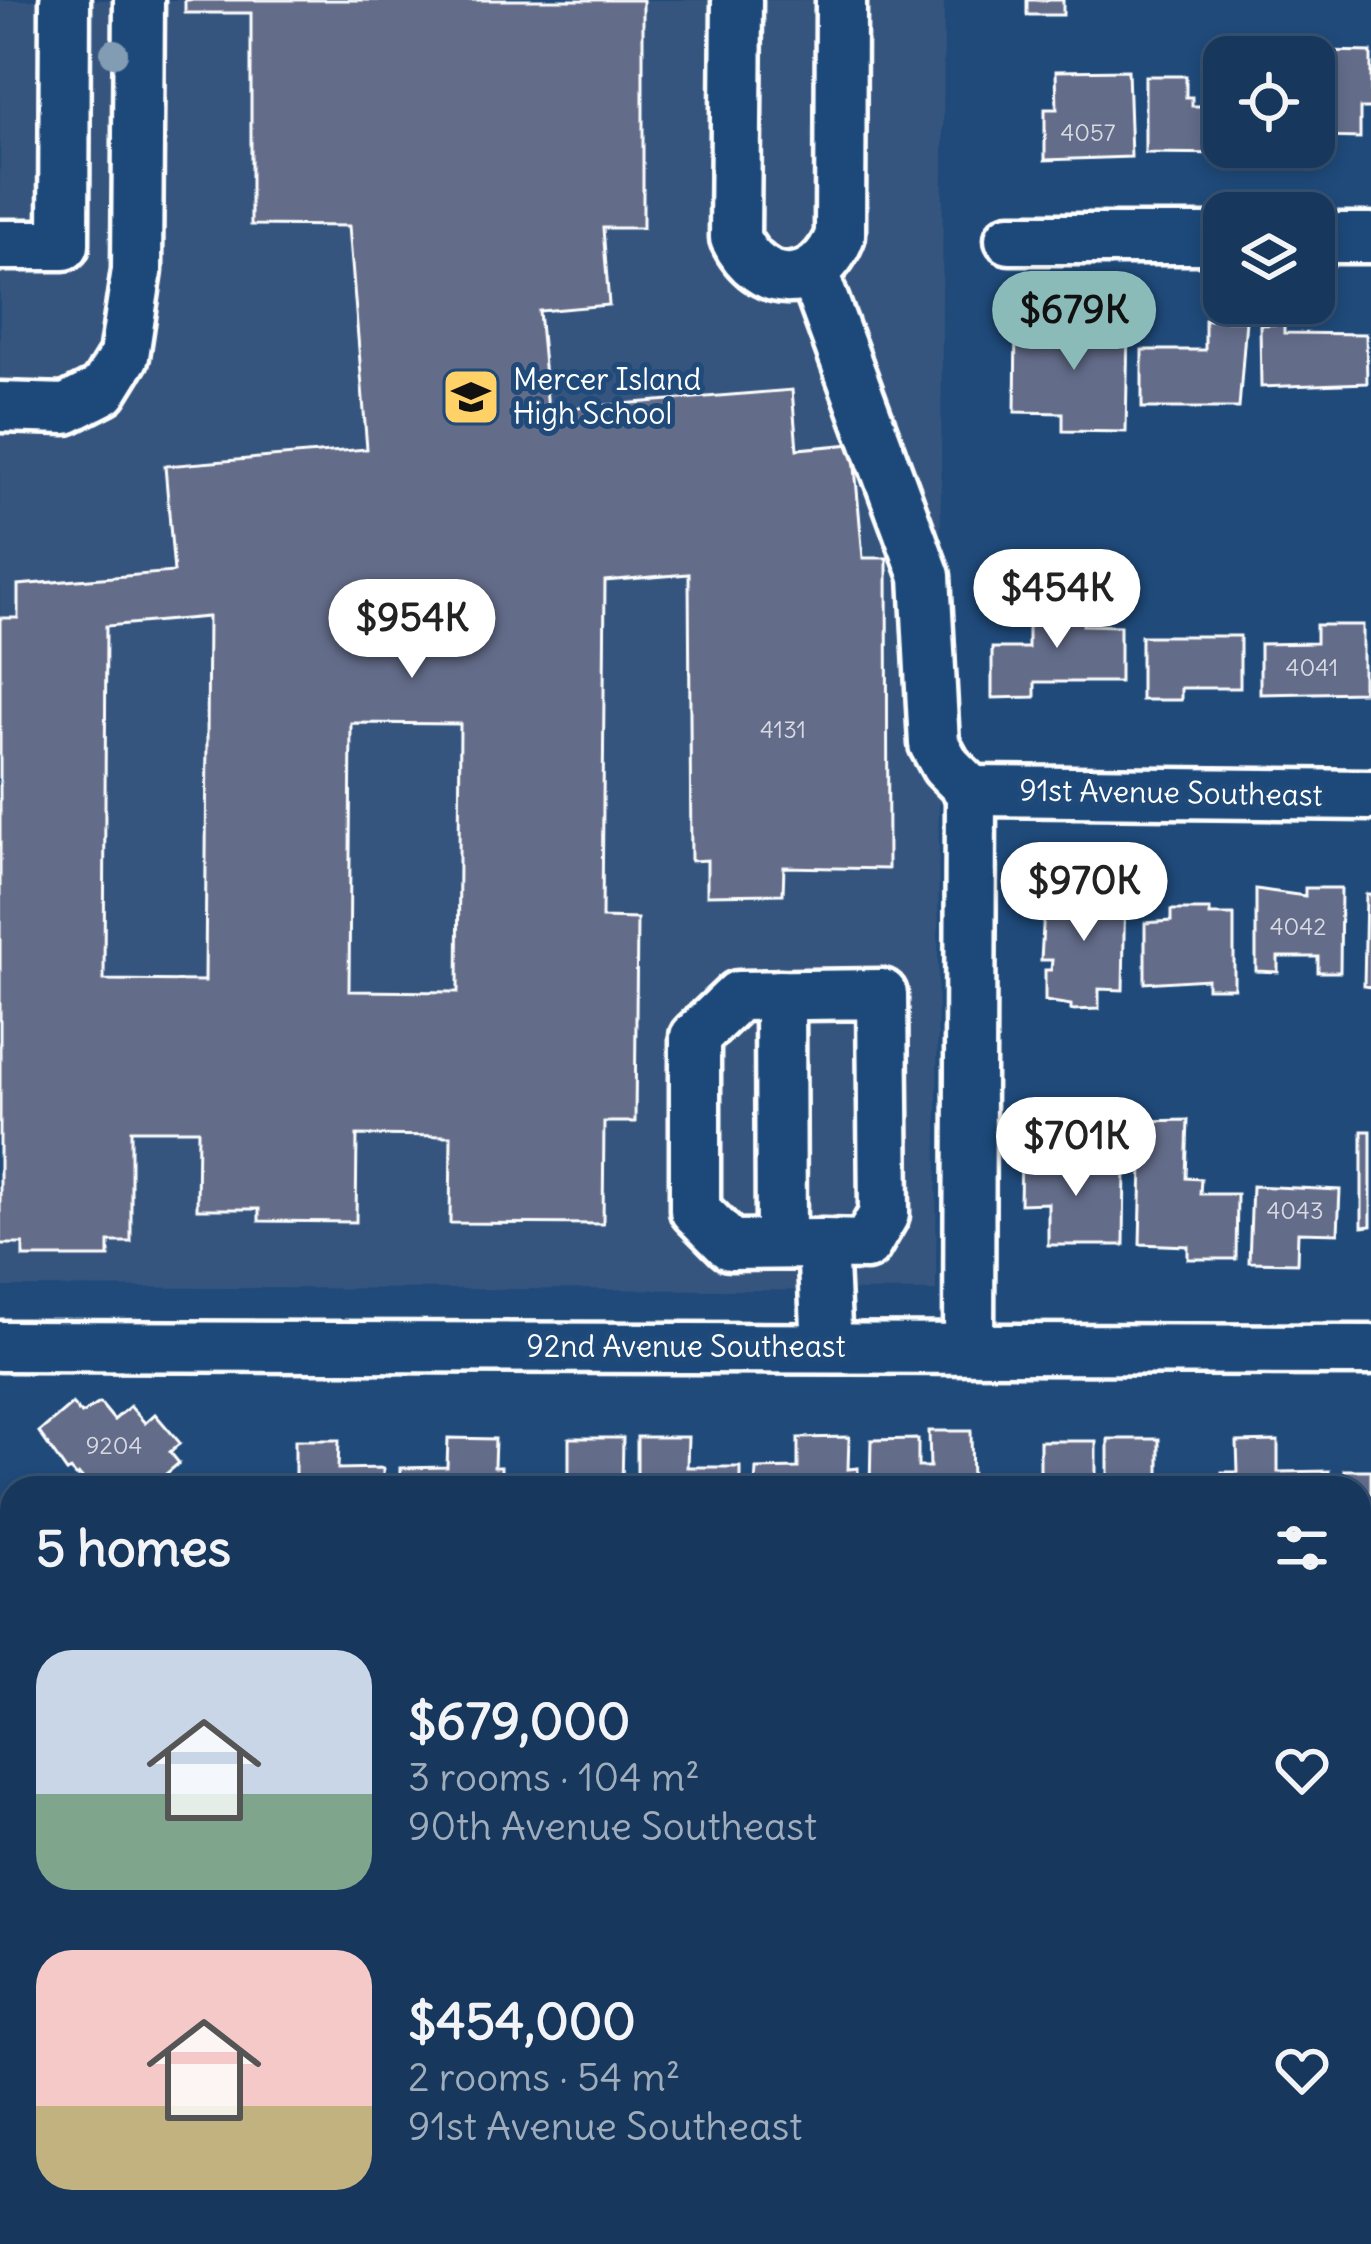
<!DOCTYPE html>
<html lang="en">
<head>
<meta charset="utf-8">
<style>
  body { margin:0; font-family:Delius,sans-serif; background:#244365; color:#f1f3f6; height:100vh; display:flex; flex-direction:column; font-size:45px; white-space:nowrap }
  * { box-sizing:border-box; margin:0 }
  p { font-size:39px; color:#9eacbb }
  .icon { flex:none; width:66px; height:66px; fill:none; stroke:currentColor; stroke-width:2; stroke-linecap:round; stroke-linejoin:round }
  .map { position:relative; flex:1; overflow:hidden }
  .details { position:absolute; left:0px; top:1476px; width:1371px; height:768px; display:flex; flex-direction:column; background:#17385c; border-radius:36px 36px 0 0; box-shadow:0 6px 18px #0003,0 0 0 3px #365272 }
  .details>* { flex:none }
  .fabs { position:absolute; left:1203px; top:36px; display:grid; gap:24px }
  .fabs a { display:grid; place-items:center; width:132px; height:132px; border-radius:24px; background:#17385c; box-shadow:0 6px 18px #0003,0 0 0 3px #365272; font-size:60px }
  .price { position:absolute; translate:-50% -102px; padding:0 27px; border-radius:42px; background:#fff; color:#222; font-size:39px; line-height:78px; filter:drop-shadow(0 3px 6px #0008) }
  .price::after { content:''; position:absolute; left:50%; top:72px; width:36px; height:27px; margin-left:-18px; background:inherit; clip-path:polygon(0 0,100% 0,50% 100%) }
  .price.on { background:#8bbbb9; color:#111 }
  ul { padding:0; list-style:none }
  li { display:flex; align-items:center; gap:36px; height:300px; padding:0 36px }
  li span { display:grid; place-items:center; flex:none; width:336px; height:240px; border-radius:36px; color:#555 }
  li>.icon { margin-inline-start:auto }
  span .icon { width:144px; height:144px; fill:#fffc; stroke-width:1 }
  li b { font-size:51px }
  h2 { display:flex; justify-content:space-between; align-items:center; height:144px; padding:0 36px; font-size:51px }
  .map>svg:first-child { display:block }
  .built { fill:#34547e }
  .building { fill:#646c89; stroke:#fff; stroke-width:3; fill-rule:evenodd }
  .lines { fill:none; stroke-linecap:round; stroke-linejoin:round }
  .minor-casing { stroke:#fff; stroke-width:57 }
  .minor { stroke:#1f4a7a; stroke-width:48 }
  .tree { fill:#829cb3 }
  .labels { text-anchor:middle; stroke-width:10; stroke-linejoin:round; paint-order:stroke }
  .number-label { font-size:24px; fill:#d8dae2 }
  .poi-label { font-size:30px; fill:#fff; stroke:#1f4a7a; text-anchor:start }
  .street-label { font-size:30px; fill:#fff; stroke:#1f4a7a }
</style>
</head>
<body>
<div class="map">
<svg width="1371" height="2244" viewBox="0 0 1371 2244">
  <rect width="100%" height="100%" fill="#1f4a7a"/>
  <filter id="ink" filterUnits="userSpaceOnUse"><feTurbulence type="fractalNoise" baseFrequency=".00833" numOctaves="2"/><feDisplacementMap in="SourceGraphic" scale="24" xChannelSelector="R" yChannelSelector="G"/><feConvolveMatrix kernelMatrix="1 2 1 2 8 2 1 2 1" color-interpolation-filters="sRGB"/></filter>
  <g filter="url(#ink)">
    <polygon class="built" points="0,0 944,0 936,1291 0,1287"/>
    <g class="building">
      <path d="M185,0h458v228h-40l6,77 -70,6 9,99 244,-20 5,59 56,-5 10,114h24l1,311 -104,-2 -1,27 -76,1v-35l-16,1 -2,-287 -84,7 -3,337 35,1 -2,203h-31l-1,102 -153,-1 1,-87 -94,-1 -1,87 -97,-1v-12h-62l1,-79h-67v112h-22v15h-86v-13h-23v-626h18v-33l156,-13 -9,-106 202,-17 -18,-223 -98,-1v-212h-66zM208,617l-3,364 -101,-1 2,-354zM351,723l109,1 -2,268 -109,-1z"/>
      <rect x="1027" y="0" width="36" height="15"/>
      <polygon points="1321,51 1371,52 1371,108 1360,108 1360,138 1319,137 1319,150 1274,149 1314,147 1314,90 1320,90"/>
      <polygon points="1128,70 1131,157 1045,160 1045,109 1057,109 1056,71"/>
      <polygon points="1145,76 1186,76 1186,97 1192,97 1192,106 1224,106 1224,147 1232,147 1232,154 1145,153"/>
      <polygon points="1086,317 1110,317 1110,325 1128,326 1126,432 1063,431 1063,413 1015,412 1016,323 1068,325 1068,322 1086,322"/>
      <polygon points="1205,320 1246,320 1239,408 1142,408 1142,350 1205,350"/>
      <polygon points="1284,324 1284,333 1366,334 1367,383 1261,387 1260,325"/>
      <polygon points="1028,600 1083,600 1083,625 1120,626 1120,682 1035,682 1035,697 992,698 992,648 1028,648"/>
      <polygon points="1316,625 1363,625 1363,692 1260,694 1260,644 1316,643"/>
      <polygon points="1141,636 1240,636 1240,688 1181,688 1181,700 1141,700"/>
      <polygon points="1069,883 1125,884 1123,990 1099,989 1099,1009 1071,1010 1071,1005 1045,1001 1045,970 1051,970 1052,960 1041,960 1045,893 1069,894"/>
      <polygon points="1305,888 1341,888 1340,972 1318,972 1318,957 1278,957 1278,972 1256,971 1256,889 1305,896"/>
      <polygon points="1366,894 1371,894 1371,987 1364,986"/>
      <polygon points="1171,910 1210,910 1210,915 1234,915 1234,988 1207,988 1207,979 1145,983 1145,923 1171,921"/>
      <polygon points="1188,1120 1186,1178 1201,1179 1200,1194 1237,1194 1236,1259 1188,1259 1188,1246 1140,1244 1143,1121"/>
      <polygon points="1362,1131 1371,1131 1371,1226 1362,1227"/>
      <polygon points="1021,1154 1071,1154 1071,1165 1125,1165 1124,1245 1048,1245 1048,1203 1020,1204"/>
      <polygon points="1252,1186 1340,1190 1338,1233 1298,1232 1297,1263 1249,1262"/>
      <polygon points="100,1403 114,1420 130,1406 145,1423 155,1414 180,1443 170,1452 179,1463 166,1474 178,1488 85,1488 88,1485 79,1475 77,1477 71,1470 67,1472 39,1432 72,1404 81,1414"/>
      <polygon points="929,1431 971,1431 972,1488 870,1488 871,1440 918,1439 918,1467 930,1467"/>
      <polygon points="637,1437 688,1437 687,1467 740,1467 740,1488 637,1488"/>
      <polygon points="849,1437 848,1469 858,1468 858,1488 755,1488 756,1469 798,1468 798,1438"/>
      <polygon points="448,1438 495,1439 494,1467 501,1467 501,1488 400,1488 400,1468 447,1467"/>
      <polygon points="569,1438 623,1438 622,1488 519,1488 519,1480 569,1480"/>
      <polygon points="1108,1439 1159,1439 1159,1481 1210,1482 1210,1488 1108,1488"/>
      <polygon points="295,1440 339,1440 338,1469 383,1468 383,1488 295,1488"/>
      <polygon points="1040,1441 1096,1441 1096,1488 995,1488 995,1484 1029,1483 1029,1477 1040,1478"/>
      <polygon points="1278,1441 1278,1472 1329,1471 1329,1488 1222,1488 1222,1472 1238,1472 1237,1442"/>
      <polygon points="1344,1470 1371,1470 1371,1518 1359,1518 1359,1488 1344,1488"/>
      <polygon points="1359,1604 1371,1604 1370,1672 1359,1673"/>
      <rect x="1359" y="1935" width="12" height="107"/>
      <polygon points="1359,2108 1371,2151 1371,2164 1359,2168"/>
      <polygon points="1048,2232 1112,2232 1115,2244 1052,2244"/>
      <polygon points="1136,2232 1256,2232 1257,2235 1229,2244 1140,2244"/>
    </g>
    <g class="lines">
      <defs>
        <g id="minor">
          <path d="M737,0l-2,238c25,54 84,54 105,-3l1,-235"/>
          <polyline points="1314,238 1371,238"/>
          <polyline points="1010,239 1224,239"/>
          <polyline points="0,245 64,245 65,0"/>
          <polyline points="813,272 925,576 934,744 946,766 971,791"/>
          <polyline points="0,407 66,409 103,390 124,356 137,270 139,0"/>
          <polyline points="971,791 1371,795"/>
          <polyline points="780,995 781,1244"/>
          <polyline points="822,1244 730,1245 695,1210 695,1037 738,996 882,994 884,1214 866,1245 822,1244 827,1347"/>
          <polyline points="0,1346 1371,1350"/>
          <polyline points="969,1347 971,791"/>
          <polyline points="0,1526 12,1540"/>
          <polyline points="0,1789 12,1789"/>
          <polyline points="1359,1793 1371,1794"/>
          <polyline points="682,2232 686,2244"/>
          <polyline points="546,2244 648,2232"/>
          <polyline points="1358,2244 1371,2236"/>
        </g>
      </defs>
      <use href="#minor" class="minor-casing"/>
      <use href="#minor" class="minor"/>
    </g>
    <circle class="tree" cx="114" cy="53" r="14"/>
  </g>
  <defs>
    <symbol id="school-square" viewBox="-11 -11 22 22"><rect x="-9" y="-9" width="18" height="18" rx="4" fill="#ffd166" stroke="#1f4a7a"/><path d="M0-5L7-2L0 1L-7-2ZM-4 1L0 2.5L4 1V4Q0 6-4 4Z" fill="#111"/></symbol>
  </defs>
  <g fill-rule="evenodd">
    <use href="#school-square" x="438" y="364" width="66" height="66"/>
  </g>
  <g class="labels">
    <g class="number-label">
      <text x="1088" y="141">4057</text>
      <text x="1312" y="676">4041</text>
      <text x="783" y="738">4131</text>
      <text x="1298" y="935">4042</text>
      <text x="1295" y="1219">4043</text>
      <text x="114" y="1454">9204</text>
    </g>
    <g class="poi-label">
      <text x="513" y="390">Mercer Island<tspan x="513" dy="34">High School</tspan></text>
    </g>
    <g class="street-label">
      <text transform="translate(1171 793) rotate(1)" y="10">91st Avenue Southeast</text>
      <text x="686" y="1357">92nd Avenue Southeast</text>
    </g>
  </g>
</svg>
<div class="fabs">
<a><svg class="icon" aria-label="locate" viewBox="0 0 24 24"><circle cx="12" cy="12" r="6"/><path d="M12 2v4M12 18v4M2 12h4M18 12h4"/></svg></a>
<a><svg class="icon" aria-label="layers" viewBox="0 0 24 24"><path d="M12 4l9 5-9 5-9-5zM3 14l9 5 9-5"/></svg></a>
</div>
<b class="price on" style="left:1074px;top:373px">$679K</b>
<b class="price" style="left:1057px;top:651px">$454K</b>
<b class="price" style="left:412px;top:681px">$954K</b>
<b class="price" style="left:1084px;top:944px">$970K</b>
<b class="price" style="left:1076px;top:1199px">$701K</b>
<section class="details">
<h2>5 homes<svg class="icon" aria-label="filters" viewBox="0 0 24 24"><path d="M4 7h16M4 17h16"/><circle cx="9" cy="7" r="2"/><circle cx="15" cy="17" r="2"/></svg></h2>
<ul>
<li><span style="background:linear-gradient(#c9d6e8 60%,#7fa58c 0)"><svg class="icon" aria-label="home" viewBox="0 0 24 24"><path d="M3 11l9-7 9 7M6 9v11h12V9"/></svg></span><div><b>$679,000</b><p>3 rooms · 104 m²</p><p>90th Avenue Southeast</p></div><svg class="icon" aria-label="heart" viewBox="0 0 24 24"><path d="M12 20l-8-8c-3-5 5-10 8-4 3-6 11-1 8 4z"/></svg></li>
<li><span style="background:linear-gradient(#f6c9c9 65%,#c2b280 0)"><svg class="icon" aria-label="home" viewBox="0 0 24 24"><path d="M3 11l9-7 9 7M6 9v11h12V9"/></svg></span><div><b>$454,000</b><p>2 rooms · 54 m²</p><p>91st Avenue Southeast</p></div><svg class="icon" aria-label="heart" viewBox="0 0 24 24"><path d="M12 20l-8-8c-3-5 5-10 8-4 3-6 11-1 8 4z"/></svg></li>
</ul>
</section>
</div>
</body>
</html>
